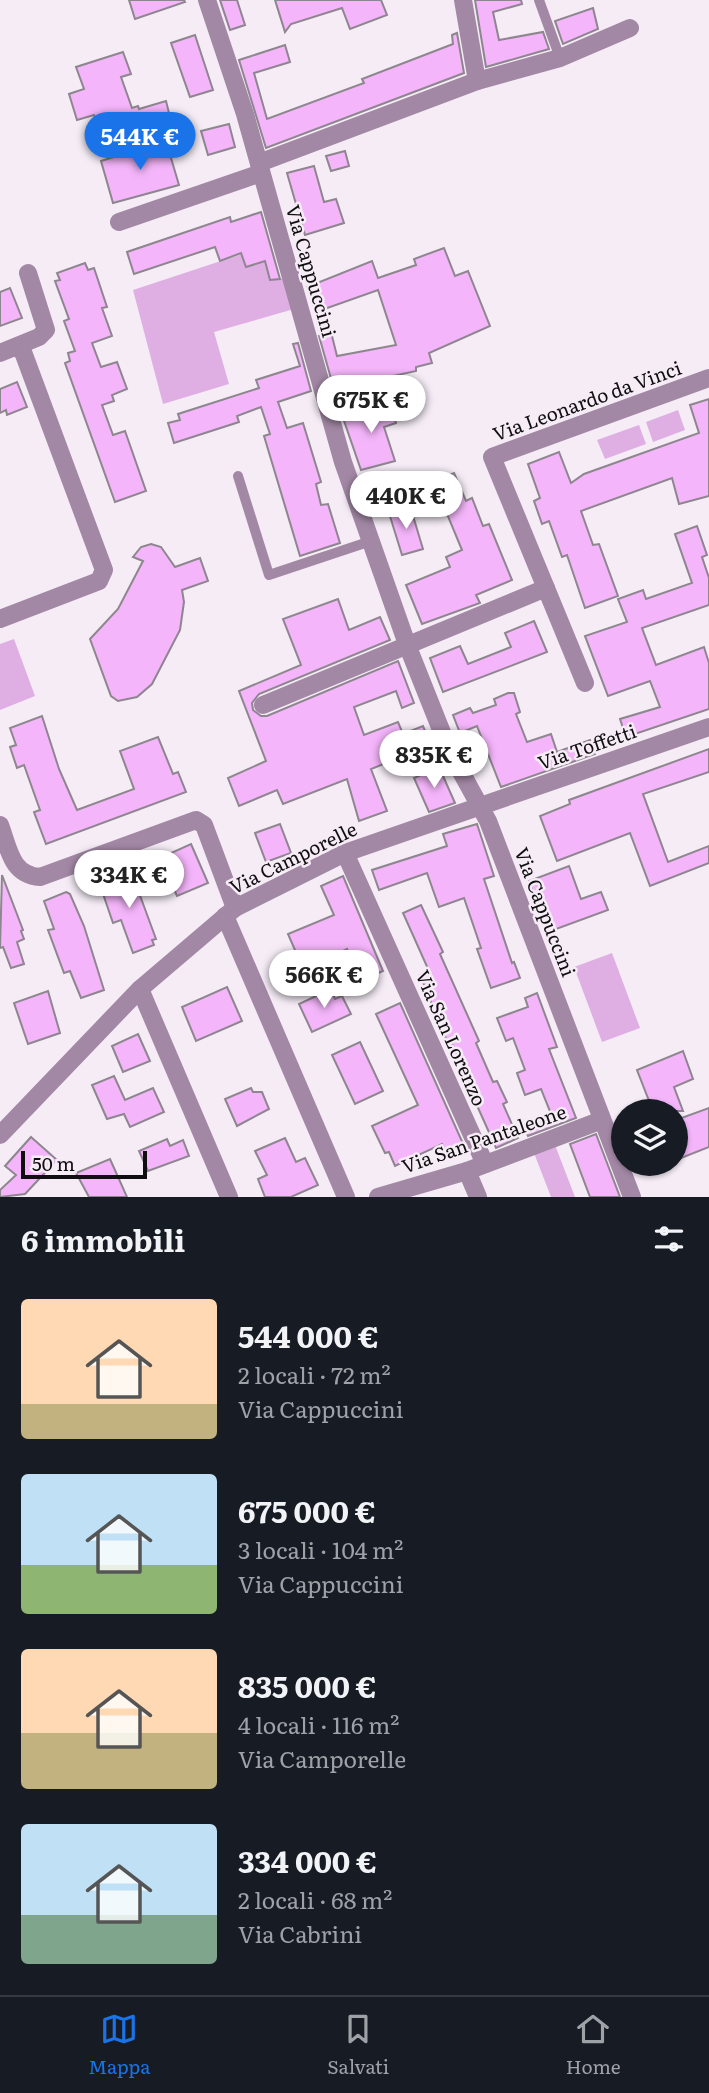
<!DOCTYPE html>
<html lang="it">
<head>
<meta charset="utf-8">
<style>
  body { margin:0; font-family:Literata,serif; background:#242831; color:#f1f3f6; height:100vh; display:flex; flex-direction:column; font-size:26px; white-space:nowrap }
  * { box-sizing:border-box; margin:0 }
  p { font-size:23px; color:#9ea1a6 }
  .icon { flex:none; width:38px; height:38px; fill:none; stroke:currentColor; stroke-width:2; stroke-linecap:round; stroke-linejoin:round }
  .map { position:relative; height:1197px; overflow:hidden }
  .panel { display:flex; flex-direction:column; background:#171b24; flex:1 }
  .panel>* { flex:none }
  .tools { position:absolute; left:611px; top:1099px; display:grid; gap:14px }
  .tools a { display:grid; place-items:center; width:77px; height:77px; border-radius:50%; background:#171b24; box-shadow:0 2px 5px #0004; font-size:35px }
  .scale { position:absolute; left:21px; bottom:18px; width:126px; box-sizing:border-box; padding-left:7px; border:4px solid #110e11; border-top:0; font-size:19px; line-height:24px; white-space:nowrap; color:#110e11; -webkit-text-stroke:5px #f5ecf6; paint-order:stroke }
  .price { position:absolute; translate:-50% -60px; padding:0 16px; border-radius:24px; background:#fff; color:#222; font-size:23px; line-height:46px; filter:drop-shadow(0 2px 4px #0008) }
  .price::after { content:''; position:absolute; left:50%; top:42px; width:21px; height:16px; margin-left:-10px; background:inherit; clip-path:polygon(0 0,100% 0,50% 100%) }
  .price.current { background:#1a73e8; color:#fff }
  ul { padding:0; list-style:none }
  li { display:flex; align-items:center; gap:21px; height:175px; padding:0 21px }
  li span { display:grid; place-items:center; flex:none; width:196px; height:140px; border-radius:7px; color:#555 }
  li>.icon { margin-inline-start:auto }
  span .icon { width:84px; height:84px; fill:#fffc; stroke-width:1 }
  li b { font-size:30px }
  h2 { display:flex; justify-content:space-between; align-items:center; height:84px; padding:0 21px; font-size:30px }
  .dock { display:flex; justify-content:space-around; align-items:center; height:98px; border-top:2px solid #363941; background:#171b24; font-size:19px; color:#9ea1a6 }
  .dock a { display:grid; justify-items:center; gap:4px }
  .dock .current { color:#1a73e8 }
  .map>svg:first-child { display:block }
  .green { fill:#dfafe4 }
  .building { fill:#f4b5fa; stroke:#8e868f; stroke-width:2 }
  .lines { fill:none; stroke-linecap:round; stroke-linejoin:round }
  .lane { stroke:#a388a5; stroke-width:10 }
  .street { stroke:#a388a5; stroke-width:18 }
  .labels { text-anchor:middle; stroke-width:5; stroke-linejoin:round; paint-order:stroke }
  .street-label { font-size:19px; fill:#110e11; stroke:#f5ecf6 }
</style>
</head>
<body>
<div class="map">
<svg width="709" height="1197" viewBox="0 0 709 1197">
  <rect width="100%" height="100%" fill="#f5ecf6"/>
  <g class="green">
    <polygon points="242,254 246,267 265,261 270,280 285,278 294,309 214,332 229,384 163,404 133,290"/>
    <polygon points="678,410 685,430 653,442 646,422"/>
    <polygon points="639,425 646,444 605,459 597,440"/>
    <polygon points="14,639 35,696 0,710 0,644"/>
    <polygon points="612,953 640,1028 602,1042 574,967"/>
    <polygon points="555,1145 575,1197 551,1197 534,1153"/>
  </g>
  <g class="building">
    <polygon points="129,0 184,0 185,2 135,19"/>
    <polygon points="220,0 237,0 245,25 230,30"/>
    <polygon points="275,0 381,0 387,15 350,29 342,8 291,24 285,32"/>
    <polygon points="475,0 521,0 522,4 493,12 499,40 543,32 549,49 486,67"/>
    <polygon points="593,8 598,29 563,44 555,21"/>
    <polygon points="457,33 464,73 266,148 239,60 285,45 290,62 254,73 267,119 364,83 362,79 453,44 452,35"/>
    <polygon points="195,35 213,90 190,97 171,43"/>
    <polygon points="123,52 131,74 121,77 132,108 138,106 139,109 166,101 169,113 100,133 94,115 77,120 69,94 84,89 76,67"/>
    <polygon points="229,124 235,147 208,155 201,131"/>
    <polygon points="166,141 179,185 113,203 101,161"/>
    <polygon points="345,151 349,166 331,171 326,156"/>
    <polygon points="314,166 324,202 336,199 344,223 305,235 287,173"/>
    <polygon points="261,212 280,279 270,280 265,261 246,267 241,253 220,261 215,247 134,274 127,252 230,217 231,222"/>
    <polygon points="444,248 455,276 468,271 490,326 429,353 432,363 416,367 416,371 334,389 319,336 331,332 337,356 396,345 378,290 316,312 307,287 372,261 378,278 416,265 414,259"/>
    <polygon points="85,263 88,270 94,268 107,307 102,308 112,336 92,343 101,367 117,362 127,389 112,395 114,401 102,405 113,435 125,431 146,491 115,502 65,363 70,361 68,353 75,351 64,321 69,319 55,281 60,280 57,273"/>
    <polygon points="10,288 22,318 0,326 0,292"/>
    <polygon points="298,343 311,391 278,402 287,428 303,423 321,482 316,484 321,505 328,504 340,543 300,556 264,436 270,434 261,407 237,416 239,422 174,443 168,423 180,420 178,414 259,388 256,380 300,366 293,344"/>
    <polygon points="17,382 27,407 7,415 6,410 0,413 0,389"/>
    <polygon points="709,399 709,496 679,504 672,478 581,511 593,545 599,544 618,596 585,608 567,555 562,557 549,521 542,524 534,501 540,498 528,464 559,452 571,483 584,474 699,433 690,405"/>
    <polygon points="391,404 396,423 384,427 395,461 361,470 342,415"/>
    <polygon points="454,473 466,501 472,498 483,526 489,524 512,580 476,595 480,603 422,624 406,585 450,567 446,557 462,550 445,509 439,512 427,484"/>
    <polygon points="410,506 423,549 402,555 389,513"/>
    <polygon points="697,526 707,555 702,557 709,578 709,605 642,628 656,665 704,647 709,663 709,709 626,737 620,719 660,707 650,681 608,696 585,636 627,622 618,599 643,590 646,599 692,583 675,534"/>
    <polygon points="151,544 161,547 175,567 200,558 208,581 182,590 184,602 180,630 152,684 137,697 118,701 111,696 90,639 118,609 143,561 133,557 141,547"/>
    <polygon points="338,599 349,630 380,617 390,640 259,694 252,703 253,710 261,716 267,716 398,661 414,703 402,708 396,691 354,707 364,735 398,722 403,734 423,726 431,745 371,769 387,811 359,821 347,779 283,804 277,790 239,806 228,778 266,761 239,691 301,665 283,619"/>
    <polygon points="534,621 547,652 443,692 430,658 460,646 468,664 511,647 505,633"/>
    <polygon points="508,693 514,693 520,712 516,714 527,742 551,734 557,752 590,740 595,754 501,787 477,726 460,733 453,715 470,708 473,713 496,705 494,699"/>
    <polygon points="42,716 59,769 77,810 134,789 120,751 158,737 173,774 178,772 186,792 46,844 34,812 40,810 24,765 17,768 10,747 16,745 10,728"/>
    <polygon points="709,749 709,772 643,794 668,862 709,846 709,863 650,886 630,833 557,861 540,816 570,804 569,800"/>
    <polygon points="439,767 455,803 429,812 414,778"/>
    <polygon points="280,824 291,853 266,862 255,833"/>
    <polygon points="477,824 494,876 484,879 512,963 514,962 520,978 491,988 477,949 481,948 464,898 439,907 427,873 379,890 372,870 447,846 443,834"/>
    <polygon points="191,844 208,883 177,896 160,858"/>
    <polygon points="569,866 581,899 601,892 608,910 548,932 529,881"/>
    <polygon points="131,871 156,939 152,940 154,945 133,953 121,920 113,923 99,882"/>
    <polygon points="2,875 23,930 21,931 24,939 17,942 24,964 11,968 3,947 0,948"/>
    <polygon points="343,876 383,971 361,981 347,949 307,970 304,963 301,964 288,934 334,915 321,886"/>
    <polygon points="66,892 70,894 84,926 104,990 81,998 70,971 64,973 48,930 54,929 44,901"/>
    <polygon points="421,905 443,952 440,954 479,1041 476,1043 493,1082 497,1081 507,1102 503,1104 518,1138 496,1148 462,1072 465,1071 450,1040 447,1041 420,975 429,971 403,913"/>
    <polygon points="227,987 242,1021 196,1041 182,1007"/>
    <polygon points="331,989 335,999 342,996 351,1014 312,1032 299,1004"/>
    <polygon points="48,991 60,1033 28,1044 14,1003"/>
    <polygon points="537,993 557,1047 549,1049 576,1118 528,1136 525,1129 553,1119 541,1089 525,1095 517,1073 525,1070 513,1038 506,1041 497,1018 528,1007 525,998"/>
    <polygon points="400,1003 465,1148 448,1156 442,1144 395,1166 389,1152 385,1153 372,1126 418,1105 376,1014"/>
    <polygon points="138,1034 150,1061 123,1072 112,1046"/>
    <polygon points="360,1042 383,1091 355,1104 332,1055"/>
    <polygon points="683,1051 693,1079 674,1087 683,1111 653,1111 637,1070"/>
    <polygon points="114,1076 125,1100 153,1088 164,1112 130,1127 124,1114 107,1119 92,1085"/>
    <polygon points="251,1088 253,1092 262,1092 269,1109 237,1126 225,1099"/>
    <polygon points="709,1108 709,1147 676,1160 676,1120"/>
    <polygon points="596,1134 620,1197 590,1197 570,1144"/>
    <polygon points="31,1137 57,1160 25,1194 0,1197 0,1190 16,1175 5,1166"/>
    <polygon points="285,1138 296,1162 305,1158 318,1185 291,1197 265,1197 258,1179 267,1175 255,1151"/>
    <polygon points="167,1139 170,1146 183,1140 189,1156 148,1171 139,1151"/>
    <polygon points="110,1159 127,1197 89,1197 76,1173"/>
  </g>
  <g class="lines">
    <g class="lane">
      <polyline points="539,0 560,58"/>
      <polyline points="238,476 269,575 371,541"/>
    </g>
    <g class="street">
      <polyline points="207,0 245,114 343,462 408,647 449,750 488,821 632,1197"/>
      <polyline points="463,0 477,81"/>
      <polyline points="259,163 477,81 560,58 630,28"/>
      <polyline points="119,222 261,173"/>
      <polyline points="0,353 39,337 46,330 28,273"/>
      <polyline points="0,619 99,581 104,570 23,352 16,347"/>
      <polyline points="585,683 492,457 709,378"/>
      <polyline points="263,705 546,588"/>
      <path d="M0,825c9,24 11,50 40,52l156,-57 8,5 31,83"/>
      <polyline points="345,853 485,1164"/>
      <polyline points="225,916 346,1197"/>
      <polyline points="140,989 229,1197"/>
      <polyline points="0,1135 140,989 235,908 345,853 709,727"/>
      <polyline points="467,1171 478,1197"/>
      <polyline points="378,1197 467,1171 602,1120"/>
    </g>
  </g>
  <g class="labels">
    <g class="street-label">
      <text transform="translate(311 271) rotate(74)" y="7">Via Cappuccini</text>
      <text transform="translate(587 401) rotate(-20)" y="7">Via Leonardo da Vinci</text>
      <text transform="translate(587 747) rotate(-19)" y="7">Via Toffetti</text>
      <text transform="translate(293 858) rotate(-26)" y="7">Via Camporelle</text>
      <text transform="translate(545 912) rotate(69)" y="7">Via Cappuccini</text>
      <text transform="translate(451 1038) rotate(66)" y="7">Via San Lorenzo</text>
      <text transform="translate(484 1139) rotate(-19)" y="7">Via San Pantaleone</text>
    </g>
  </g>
</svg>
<div class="tools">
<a><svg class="icon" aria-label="layers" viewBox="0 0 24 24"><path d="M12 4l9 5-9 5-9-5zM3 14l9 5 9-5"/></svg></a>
</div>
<div class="scale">50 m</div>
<b class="price current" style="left:140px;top:172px">544K €</b>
<b class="price" style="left:371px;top:435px">675K €</b>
<b class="price" style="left:406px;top:531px">440K €</b>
<b class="price" style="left:434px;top:790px">835K €</b>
<b class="price" style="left:129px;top:910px">334K €</b>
<b class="price" style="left:324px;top:1010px">566K €</b>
</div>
<section class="panel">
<h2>6 immobili<svg class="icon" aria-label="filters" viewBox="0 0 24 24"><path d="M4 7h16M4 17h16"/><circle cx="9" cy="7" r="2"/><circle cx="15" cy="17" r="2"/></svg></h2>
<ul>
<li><span style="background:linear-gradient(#ffd9b3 75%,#c2b280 0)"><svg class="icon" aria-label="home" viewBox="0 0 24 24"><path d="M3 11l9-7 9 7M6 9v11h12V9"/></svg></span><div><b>544 000 €</b><p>2 locali · 72 m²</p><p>Via Cappuccini</p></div></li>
<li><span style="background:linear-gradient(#bfe0f5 65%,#8fb573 0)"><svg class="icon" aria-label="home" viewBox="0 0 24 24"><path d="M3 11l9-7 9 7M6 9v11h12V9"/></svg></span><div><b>675 000 €</b><p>3 locali · 104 m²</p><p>Via Cappuccini</p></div></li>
<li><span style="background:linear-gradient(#ffd9b3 60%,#c2b280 0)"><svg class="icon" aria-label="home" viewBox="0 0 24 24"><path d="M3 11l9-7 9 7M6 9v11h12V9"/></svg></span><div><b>835 000 €</b><p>4 locali · 116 m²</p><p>Via Camporelle</p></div></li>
<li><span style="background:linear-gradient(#bfe0f5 65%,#7fa58c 0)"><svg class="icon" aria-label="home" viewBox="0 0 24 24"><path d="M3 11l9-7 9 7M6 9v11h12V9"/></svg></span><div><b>334 000 €</b><p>2 locali · 68 m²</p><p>Via Cabrini</p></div></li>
</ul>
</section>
<nav class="dock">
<a class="current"><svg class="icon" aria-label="map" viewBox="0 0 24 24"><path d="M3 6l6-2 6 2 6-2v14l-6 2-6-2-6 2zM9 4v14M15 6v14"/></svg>Mappa</a>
<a><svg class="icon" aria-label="saved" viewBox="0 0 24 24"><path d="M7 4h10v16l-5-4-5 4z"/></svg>Salvati</a>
<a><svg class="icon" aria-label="home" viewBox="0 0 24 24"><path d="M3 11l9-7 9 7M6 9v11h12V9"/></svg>Home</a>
</nav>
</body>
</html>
